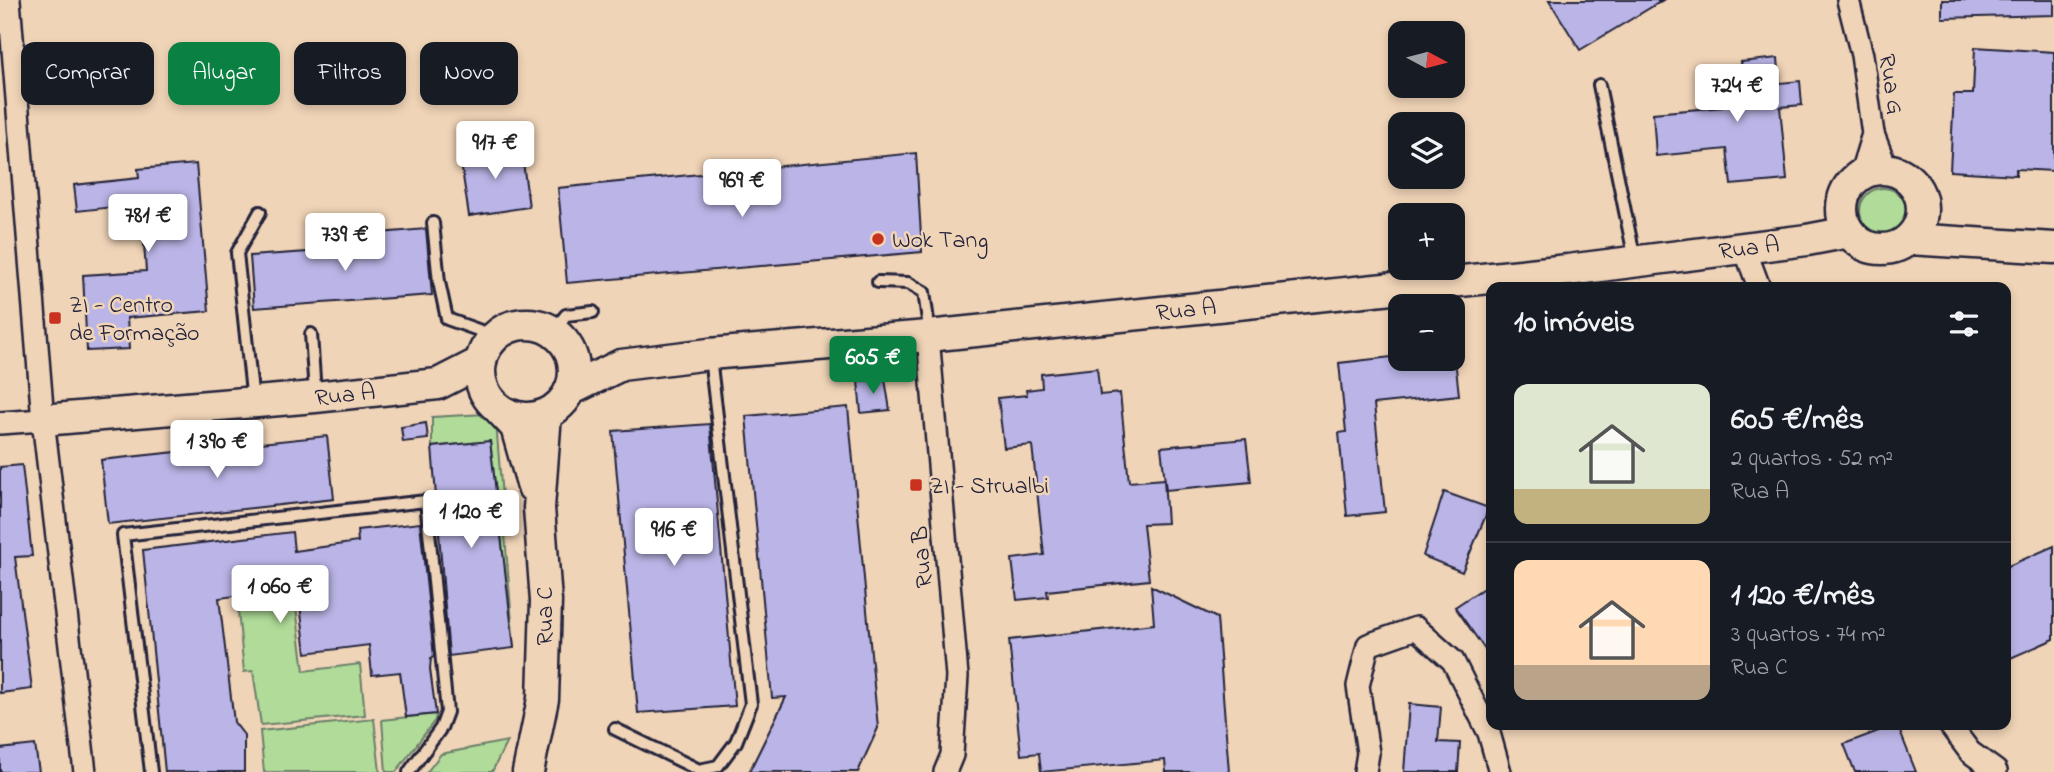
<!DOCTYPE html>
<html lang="pt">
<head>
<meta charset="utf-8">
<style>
  body { margin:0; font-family:"Indie Flower",sans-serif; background:#20242c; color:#f1f3f6; height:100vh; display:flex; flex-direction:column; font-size:26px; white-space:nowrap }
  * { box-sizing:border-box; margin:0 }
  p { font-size:23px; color:#9ea1a6 }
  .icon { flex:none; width:38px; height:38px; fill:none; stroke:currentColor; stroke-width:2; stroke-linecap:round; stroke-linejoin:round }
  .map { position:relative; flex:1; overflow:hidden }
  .drawer { position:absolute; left:1486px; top:282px; width:525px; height:448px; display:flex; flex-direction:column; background:#171b24; border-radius:14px; box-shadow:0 4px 10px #0003 }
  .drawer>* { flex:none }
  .guide { position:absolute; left:21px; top:42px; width:665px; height:63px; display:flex; gap:14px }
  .needle { width:46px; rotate:97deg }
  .tools { position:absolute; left:1388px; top:21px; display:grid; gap:14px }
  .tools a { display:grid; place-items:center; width:77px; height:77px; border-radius:14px; background:#171b24; box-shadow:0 4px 10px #0003; font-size:35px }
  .price { position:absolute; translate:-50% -60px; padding:0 16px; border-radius:7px; background:#fff; color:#222; font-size:23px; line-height:46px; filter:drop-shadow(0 2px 4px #0008) }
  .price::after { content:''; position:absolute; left:50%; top:42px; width:21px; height:16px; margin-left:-10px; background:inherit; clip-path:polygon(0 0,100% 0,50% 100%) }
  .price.current { background:#0b8043; color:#fff }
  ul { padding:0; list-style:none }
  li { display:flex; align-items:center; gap:21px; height:175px; padding:0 28px }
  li+li { border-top:2px solid #363941 }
  li span { display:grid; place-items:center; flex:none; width:196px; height:140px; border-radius:14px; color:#555 }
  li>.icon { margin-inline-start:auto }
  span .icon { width:84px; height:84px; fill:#fffc; stroke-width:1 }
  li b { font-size:30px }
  h2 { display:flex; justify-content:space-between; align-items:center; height:84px; padding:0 28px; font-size:30px }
  .pill { padding:0 24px; border-radius:14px; background:#171b24; box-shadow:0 4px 10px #0003; font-size:24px; line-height:63px }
  .pill.current { background:#0b8043; color:#fff }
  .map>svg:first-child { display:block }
  .green { fill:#b0db98; stroke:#697e6a; stroke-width:2 }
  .building { fill:#bab5e6; stroke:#22223b; stroke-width:2 }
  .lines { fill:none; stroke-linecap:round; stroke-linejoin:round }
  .lane-casing { stroke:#22223b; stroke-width:16 }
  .street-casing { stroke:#22223b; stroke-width:26 }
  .secondary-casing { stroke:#22223b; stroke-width:35 }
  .lane { stroke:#f0d4b7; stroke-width:10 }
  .street { stroke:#f0d4b7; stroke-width:21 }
  .secondary { stroke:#f0d4b7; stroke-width:30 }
  .poi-dot { fill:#c8321e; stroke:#f0d4b7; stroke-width:2.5 }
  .labels { text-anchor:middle; stroke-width:5; stroke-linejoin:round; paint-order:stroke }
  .street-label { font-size:24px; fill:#22223b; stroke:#f0d4b7 }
  .poi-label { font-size:24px; fill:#22223b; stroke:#f0d4b7; text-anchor:start }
</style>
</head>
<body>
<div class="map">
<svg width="2054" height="772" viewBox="0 0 2054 772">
  <rect width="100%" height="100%" fill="#f0d4b7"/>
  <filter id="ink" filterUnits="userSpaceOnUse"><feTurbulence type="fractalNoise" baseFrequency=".0143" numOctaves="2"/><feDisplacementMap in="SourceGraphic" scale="14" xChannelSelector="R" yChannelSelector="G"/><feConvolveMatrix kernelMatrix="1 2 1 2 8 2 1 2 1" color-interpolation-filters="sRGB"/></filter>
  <g filter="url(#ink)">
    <g class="green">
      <circle cx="1883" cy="211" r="23"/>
      <polygon points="485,414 496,422 514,648 490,441 432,447 432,417"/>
      <polygon points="294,592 304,671 360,664 365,715 261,725 253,671 244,672 237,600"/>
      <polygon points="436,714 435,720 396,772 386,772 382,720"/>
      <polygon points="374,719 380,772 264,772 260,731"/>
      <polygon points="507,741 492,772 427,772 441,754"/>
    </g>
    <g class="building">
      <polygon points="1549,0 1663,0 1580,50"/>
      <polygon points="1942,0 2054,0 2054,15 1942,18"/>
      <polygon points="1975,47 2054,52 2054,171 2016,169 2016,175 1950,171 1954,94 1973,94"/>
      <polygon points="1778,58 1780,83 1800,81 1802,105 1780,107 1787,180 1731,185 1727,149 1656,156 1653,113 1723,107 1720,74 1742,72 1741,62"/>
      <polygon points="521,147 529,207 469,216 460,156"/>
      <polygon points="916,153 922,252 567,283 558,188"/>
      <polygon points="196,164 209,311 127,318 129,349 87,351 83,275 146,271 141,204 77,211 74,185 139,178 138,169"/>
      <polygon points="426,229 432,295 254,308 250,256 381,247 380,233"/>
      <polygon points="1400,356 1400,359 1455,359 1459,395 1374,404 1385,512 1347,516 1339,433 1346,432 1339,363"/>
      <polygon points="1097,368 1100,395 1120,393 1129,482 1164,479 1167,523 1143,524 1149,580 1047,591 1048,597 1017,600 1012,559 1044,555 1032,445 1004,448 998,398 1027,395 1026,390 1042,388 1041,374"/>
      <polygon points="885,379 890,410 861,413 858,381"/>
      <polygon points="848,407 878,728 858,772 749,772 786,697 772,698 746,416"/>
      <polygon points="426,423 428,439 403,442 401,427"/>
      <polygon points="710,424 735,706 638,713 613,431"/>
      <polygon points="327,436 334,499 108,524 101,460"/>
      <polygon points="1246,439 1251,482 1166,490 1161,447"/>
      <polygon points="490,441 514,648 449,656 432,447"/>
      <polygon points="22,465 32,556 15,557 32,689 0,693 0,467"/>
      <polygon points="1444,492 1489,508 1462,572 1423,556"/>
      <polygon points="420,523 434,657 431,658 430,669 436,714 406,717 400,672 372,675 369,645 306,653 298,588 219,598 234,722 244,735 244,772 165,772 143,550 292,532 294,551 358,542 357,530"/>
      <polygon points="2054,546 2054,639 2006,660 2006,567"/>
      <polygon points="1491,583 1491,658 1455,607"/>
      <polygon points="1151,586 1217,618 1229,772 1166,772 1165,760 1041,772 1039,753 1021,755 1009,640 1154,624"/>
      <polygon points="1409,704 1441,707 1438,742 1460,743 1458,772 1404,772"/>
      <polygon points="1897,724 1916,772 1855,772 1844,744"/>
      <polygon points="35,745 39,772 0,772 0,749"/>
    </g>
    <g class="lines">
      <defs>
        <g id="lane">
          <polyline points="1599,85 1635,260"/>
          <polyline points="433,223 439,282 447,319 495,336"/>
          <polyline points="878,282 908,283 924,292 930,335"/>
          <polyline points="553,331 566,315 593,312"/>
          <polyline points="311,334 315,394"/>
          <polyline points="253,402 237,253 260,212"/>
          <polyline points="615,729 699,770 718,766 736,742 751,704 710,357"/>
          <polyline points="151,772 123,535 426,501 447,712 441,728 409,772"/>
        </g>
        <g id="street">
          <polyline points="9,0 43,420 85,772"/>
          <polyline points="1848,0 1862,55 1873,134 1860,176"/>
          <polyline points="1873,134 1887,170"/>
          <polyline points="1744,247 1759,287"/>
          <polyline points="928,336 957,676 952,755 945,772"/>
          <polyline points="0,423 43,420"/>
          <polyline points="1949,724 1970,752 1996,771"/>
          <polyline points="1365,772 1368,753 1358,686 1368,645 1416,628 1453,661 1489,733 1500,772"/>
        </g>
        <g id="secondary">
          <circle cx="1882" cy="209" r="40"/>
          <polyline points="1909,239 2054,248"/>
          <circle cx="527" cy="371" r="47"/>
          <polyline points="570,390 621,365 709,354 928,336 1568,270 1807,240 1849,232"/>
          <polyline points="499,409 516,427 533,487"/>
          <polyline points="43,420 315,397 438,384 481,362"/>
          <polyline points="528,772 543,699 546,601 539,508 546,414"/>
        </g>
      </defs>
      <use href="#lane" class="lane-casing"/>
      <use href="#street" class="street-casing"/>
      <use href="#secondary" class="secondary-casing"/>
      <use href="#lane" class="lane"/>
      <use href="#street" class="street"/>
      <use href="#secondary" class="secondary"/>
    </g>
  </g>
  <g class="poi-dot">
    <circle cx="878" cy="239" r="7"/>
    <rect x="48" y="311" width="14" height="14" rx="3.5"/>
    <rect x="909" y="478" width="14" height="14" rx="3.5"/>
  </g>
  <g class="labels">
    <g class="street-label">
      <text transform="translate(1892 84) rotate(81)" y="8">Rua G</text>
      <text transform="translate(1749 247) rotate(-7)" y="8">Rua A</text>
      <text transform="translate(1186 309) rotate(-6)" y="8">Rua A</text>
      <text transform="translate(345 394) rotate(-6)" y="8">Rua A</text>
      <text transform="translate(921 557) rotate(-95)" y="8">Rua B</text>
      <text transform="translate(544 616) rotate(-90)" y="8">Rua C</text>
    </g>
    <g class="poi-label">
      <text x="892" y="247">Wok Tang</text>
      <text x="69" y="312">ZI - Centro<tspan x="69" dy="28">de Formação</tspan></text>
      <text x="930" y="493">ZI - Strualbi</text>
    </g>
  </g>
</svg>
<div class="tools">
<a><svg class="needle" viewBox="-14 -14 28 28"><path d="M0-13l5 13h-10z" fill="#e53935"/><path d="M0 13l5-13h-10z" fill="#9ea1a6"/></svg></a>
<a><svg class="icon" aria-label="layers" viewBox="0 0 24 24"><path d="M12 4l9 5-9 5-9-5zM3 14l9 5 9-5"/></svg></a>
<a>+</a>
<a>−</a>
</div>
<b class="price" style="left:1737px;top:124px">724 €</b>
<b class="price" style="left:495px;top:181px">917 €</b>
<b class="price" style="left:742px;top:219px">969 €</b>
<b class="price" style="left:148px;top:254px">781 €</b>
<b class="price" style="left:345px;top:273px">739 €</b>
<b class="price current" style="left:873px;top:396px">605 €</b>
<b class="price" style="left:217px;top:480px">1 390 €</b>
<b class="price" style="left:471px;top:550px">1 120 €</b>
<b class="price" style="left:674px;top:568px">916 €</b>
<b class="price" style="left:280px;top:625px">1 060 €</b>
<div class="guide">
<a class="pill">Comprar</a>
<a class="pill current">Alugar</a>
<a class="pill">Filtros</a>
<a class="pill">Novo</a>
</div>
<section class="drawer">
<h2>10 imóveis<svg class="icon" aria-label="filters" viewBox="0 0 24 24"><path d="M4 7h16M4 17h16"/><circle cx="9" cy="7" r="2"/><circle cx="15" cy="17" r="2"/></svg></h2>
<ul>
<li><span style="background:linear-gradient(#dfe7d0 75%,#c2b280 0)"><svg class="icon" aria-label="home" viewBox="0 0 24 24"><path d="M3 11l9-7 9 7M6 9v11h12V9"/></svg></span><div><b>605 €/mês</b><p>2 quartos · 52 m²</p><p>Rua A</p></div></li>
<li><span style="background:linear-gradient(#ffd9b3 75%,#b9a48a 0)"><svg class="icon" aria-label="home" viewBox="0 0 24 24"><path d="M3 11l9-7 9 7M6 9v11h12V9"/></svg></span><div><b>1 120 €/mês</b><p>3 quartos · 74 m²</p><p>Rua C</p></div></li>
</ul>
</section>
</div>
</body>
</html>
